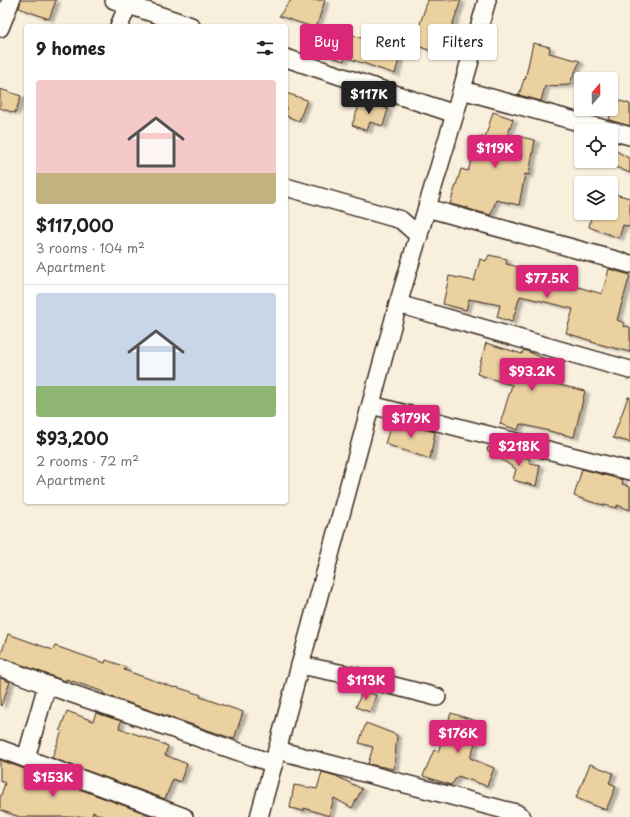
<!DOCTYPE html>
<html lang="en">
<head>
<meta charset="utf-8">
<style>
  body { margin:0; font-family:"Playpen Sans",sans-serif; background:#f6f6f6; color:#222; height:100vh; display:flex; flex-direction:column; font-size:15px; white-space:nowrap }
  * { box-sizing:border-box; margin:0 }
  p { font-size:13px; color:#767676 }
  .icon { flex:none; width:22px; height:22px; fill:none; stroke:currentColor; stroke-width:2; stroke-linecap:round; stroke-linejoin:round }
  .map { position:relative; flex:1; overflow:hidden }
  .sheet { position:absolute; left:24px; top:24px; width:264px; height:480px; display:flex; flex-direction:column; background:#fff; border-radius:4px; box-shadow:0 1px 3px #0004 }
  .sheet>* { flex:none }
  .guide { position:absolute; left:300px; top:24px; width:270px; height:36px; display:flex; gap:8px }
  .needle { width:26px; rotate:20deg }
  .controls { position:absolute; left:574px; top:72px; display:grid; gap:8px }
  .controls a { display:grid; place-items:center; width:44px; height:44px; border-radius:4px; background:#fff; box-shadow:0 1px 3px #0004; font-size:20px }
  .price { position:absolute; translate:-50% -34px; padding:0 9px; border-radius:4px; background:#db2777; color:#fff; font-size:13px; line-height:26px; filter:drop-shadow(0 1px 2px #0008) }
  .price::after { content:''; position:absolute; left:50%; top:24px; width:12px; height:9px; margin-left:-6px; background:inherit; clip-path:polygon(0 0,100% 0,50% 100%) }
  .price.current { background:#222; color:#fff }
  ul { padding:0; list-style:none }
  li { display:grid; align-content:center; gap:8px; height:212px; padding:0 12px }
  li+li { border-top:1px solid #e0e0e0 }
  li span { display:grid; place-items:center; height:124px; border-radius:4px; color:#555 }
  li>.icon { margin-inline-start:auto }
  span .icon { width:72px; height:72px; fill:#fffc; stroke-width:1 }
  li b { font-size:17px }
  h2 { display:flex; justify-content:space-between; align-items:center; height:48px; padding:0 12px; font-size:17px }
  .pill { padding:0 14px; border-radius:4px; background:#fff; box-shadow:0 1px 3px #0004; font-size:14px; line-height:36px }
  .pill.current { background:#db2777; color:#fff }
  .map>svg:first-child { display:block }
  .building { fill:#ecd1a0; stroke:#3b2a1e; filter:url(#shadow) }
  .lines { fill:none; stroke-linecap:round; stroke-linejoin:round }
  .street-casing { stroke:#3b2a1e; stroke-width:20 }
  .street { stroke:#fdfcf7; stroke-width:17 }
</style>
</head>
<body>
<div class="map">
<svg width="630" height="817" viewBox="0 0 630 817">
  <defs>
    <filter id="shadow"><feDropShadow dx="4.5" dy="2.5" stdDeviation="1" flood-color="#0004"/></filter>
  </defs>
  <rect width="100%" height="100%" fill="#f8efdd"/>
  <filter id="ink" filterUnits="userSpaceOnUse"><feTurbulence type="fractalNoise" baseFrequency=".025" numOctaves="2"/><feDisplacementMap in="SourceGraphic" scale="8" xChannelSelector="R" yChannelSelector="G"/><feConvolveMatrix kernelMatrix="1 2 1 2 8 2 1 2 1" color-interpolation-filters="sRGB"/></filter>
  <g filter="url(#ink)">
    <g class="building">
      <polygon points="21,0 56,0 49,19 19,8"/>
      <polygon points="291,0 325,0 316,28 279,16"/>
      <polygon points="428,0 461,0 444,49 433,45 431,51 413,44"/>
      <polygon points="375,25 405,37 395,74 345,57 344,61 328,56 337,30 368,40"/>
      <polygon points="533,43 550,47 549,53 580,61 569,85 545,86 541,101 519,95 524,79 525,80"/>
      <polygon points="0,89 21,96 15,113 0,108"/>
      <polygon points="286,93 307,100 299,121 286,116"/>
      <polygon points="614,99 630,104 630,126 609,120"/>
      <polygon points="361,100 388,109 383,126 370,122 367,131 352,125"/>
      <polygon points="493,112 513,119 508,134 535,140 529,175 525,174 519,205 496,200 491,215 468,209 469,208 462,207 450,204 461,169 468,171 479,136 485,138"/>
      <polygon points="611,148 630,159 630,173 611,165"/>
      <polygon points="611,193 630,198 630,227 623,225 619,238 589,227 592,213 611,213"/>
      <polygon points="489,255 507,259 506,264 552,275 551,279 602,294 609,269 630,275 617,320 624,323 623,326 630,327 630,352 591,342 592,341 566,333 573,309 558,305 520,296 512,322 497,317 500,305 469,299 466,310 443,304 449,276 474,281 480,259 486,261"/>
      <polygon points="486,343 522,354 524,350 548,360 539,380 585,391 574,437 520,424 518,430 500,424 512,385 477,374"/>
      <polygon points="628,397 630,397 630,442 613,438"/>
      <polygon points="392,421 435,432 430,459 385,444"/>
      <polygon points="488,447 530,459 529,463 540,465 536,486 513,480 516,469 487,450"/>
      <polygon points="582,469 623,480 622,484 630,487 630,510 617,505 617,508 595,503 574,496"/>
      <polygon points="8,634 53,650 55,646 105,663 106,660 126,667 124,670 175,688 176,687 201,695 200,697 243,712 234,739 103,694 104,692 66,679 65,681 4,658 0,657"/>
      <polygon points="0,678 10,682 1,706 0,705"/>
      <polygon points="362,691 376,695 370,712 356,707"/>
      <polygon points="67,711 93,721 96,713 121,721 119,728 168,746 165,755 187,764 180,782 173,779 165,799 52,758 62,731 60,730"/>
      <polygon points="451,713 482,723 470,758 494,768 487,786 458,776 451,785 423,776 434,750 438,752"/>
      <polygon points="366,723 397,735 394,769 368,764 373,747 359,743"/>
      <polygon points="0,760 155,817 105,817 93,812 91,817 20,817 0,810 0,798 5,783 0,781"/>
      <polygon points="590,764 613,773 609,783 616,786 606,810 576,798"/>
      <polygon points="322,772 336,776 362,789 352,808 334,798 329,816 304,808 304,811 290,808 294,785 317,789"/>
    </g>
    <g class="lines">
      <defs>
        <g id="street">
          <polyline points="114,0 191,26"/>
          <polyline points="119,26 128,5"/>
          <polyline points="0,28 11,0"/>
          <polyline points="286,58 455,114"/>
          <polyline points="462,90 630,136"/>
          <polyline points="286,187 401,220 419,236"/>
          <polyline points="427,208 630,264"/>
          <polyline points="398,304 630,370"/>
          <polyline points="371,405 630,471"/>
          <polyline points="300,665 359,677 437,697"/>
          <polyline points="0,667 47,685 274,764"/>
          <polyline points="0,749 184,817"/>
          <polyline points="277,750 516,813 522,817"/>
          <polyline points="26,758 47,685"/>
          <polyline points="259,817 398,304 455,114 487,0"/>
        </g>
      </defs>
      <use href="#street" class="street-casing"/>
      <use href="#street" class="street"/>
    </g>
  </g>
</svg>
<div class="controls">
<a><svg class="needle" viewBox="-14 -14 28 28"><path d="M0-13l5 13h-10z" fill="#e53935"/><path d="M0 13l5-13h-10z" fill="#767676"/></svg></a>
<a><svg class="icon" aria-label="locate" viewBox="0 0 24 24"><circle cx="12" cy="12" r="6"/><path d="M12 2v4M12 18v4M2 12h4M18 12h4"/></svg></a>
<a><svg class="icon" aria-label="layers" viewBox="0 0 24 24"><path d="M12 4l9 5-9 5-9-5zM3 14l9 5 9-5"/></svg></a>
</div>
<b class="price current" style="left:369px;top:115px">$117K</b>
<b class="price" style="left:495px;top:169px">$119K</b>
<b class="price" style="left:547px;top:299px">$77.5K</b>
<b class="price" style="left:532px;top:392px">$93.2K</b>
<b class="price" style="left:411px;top:439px">$179K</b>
<b class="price" style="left:519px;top:467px">$218K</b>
<b class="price" style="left:366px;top:701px">$113K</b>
<b class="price" style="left:458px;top:754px">$176K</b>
<b class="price" style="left:53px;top:798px">$153K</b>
<div class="guide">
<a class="pill current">Buy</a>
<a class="pill">Rent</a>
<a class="pill">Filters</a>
</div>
<section class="sheet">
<h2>9 homes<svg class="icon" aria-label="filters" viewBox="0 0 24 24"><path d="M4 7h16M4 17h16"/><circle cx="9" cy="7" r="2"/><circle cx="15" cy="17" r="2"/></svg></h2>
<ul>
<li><span style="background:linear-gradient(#f6c9c9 75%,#c2b280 0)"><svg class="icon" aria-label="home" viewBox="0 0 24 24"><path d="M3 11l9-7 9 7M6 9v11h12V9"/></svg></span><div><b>$117,000</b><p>3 rooms · 104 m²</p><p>Apartment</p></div></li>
<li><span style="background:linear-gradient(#c9d6e8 75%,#8fb573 0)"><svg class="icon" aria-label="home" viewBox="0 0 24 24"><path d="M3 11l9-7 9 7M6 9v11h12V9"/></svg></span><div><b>$93,200</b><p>2 rooms · 72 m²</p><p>Apartment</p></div></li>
</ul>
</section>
</div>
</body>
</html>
